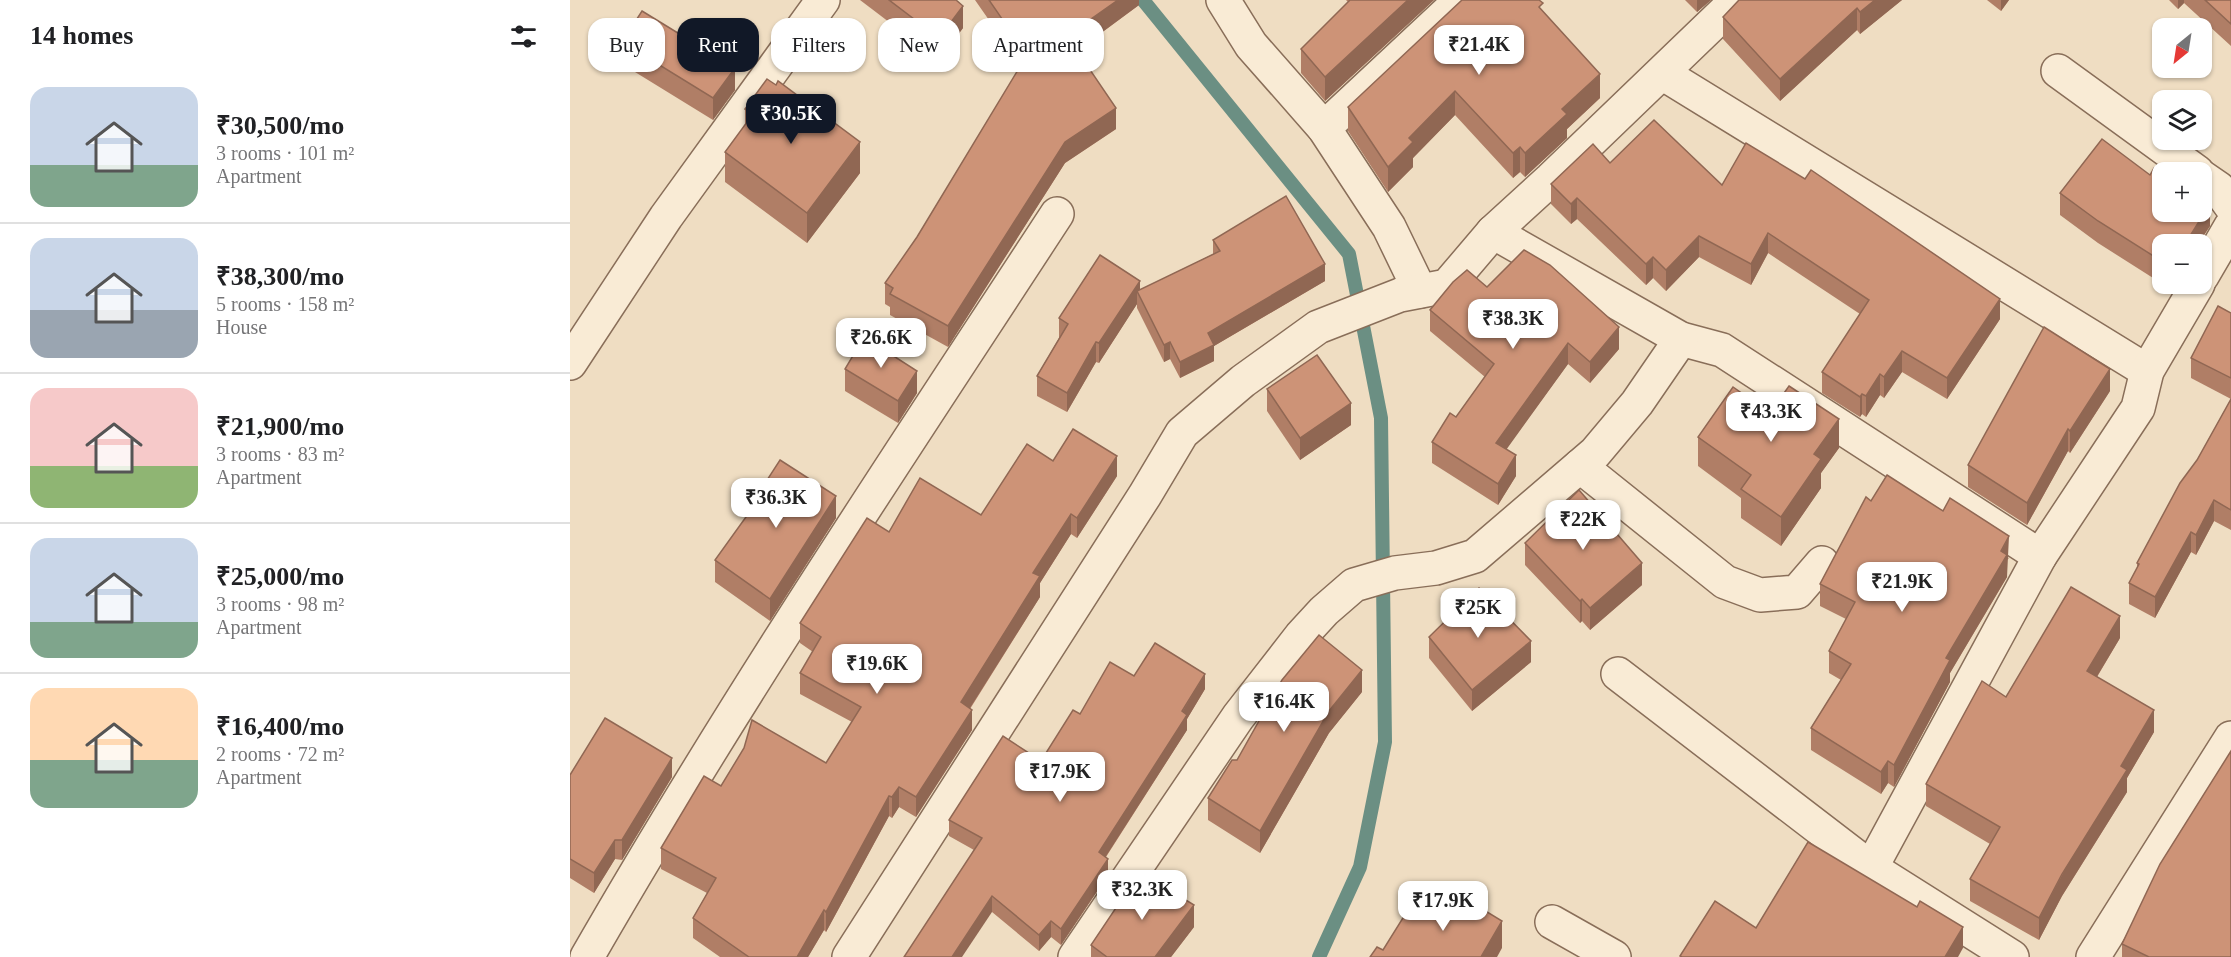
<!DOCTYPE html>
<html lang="en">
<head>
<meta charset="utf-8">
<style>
  body { margin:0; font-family:"Times New Roman",serif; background:#f6f6f6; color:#202124; height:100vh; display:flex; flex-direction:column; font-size:22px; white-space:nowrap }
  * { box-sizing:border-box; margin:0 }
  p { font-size:20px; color:#757577 }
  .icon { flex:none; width:33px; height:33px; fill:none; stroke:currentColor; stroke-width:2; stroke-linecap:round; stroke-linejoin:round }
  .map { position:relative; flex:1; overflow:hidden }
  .sheet { display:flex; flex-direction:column; background:#fff; width:570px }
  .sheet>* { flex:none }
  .hud { position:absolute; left:18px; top:18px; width:570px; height:54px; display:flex; gap:12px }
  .needle { width:39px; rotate:210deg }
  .controls { position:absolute; left:1582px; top:18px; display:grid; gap:12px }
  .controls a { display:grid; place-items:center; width:60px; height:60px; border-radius:12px; background:#fff; box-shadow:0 2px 4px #0004; font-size:30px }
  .price { position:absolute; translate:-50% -51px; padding:0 14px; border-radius:12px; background:#fff; color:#222; font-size:20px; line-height:39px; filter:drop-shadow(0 2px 3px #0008) }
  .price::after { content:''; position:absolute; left:50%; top:36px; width:18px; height:14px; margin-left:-9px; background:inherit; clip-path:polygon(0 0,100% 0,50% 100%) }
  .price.current { background:#111827; color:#fff }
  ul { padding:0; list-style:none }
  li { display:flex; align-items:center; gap:18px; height:150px; padding:0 30px }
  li+li { border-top:2px solid #e0e0e0 }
  li span { display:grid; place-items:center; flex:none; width:168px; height:120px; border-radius:18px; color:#555 }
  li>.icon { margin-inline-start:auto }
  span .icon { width:72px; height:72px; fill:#fffc; stroke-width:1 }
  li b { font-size:26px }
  h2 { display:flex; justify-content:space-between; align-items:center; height:72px; padding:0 30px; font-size:26px }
  .pill { padding:0 21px; border-radius:18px; background:#fff; box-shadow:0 2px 4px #0004; font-size:21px; line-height:54px }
  .pill.current { background:#111827; color:#fff }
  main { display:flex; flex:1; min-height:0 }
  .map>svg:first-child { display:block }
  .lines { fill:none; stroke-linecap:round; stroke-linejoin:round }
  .stream { stroke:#6b8f83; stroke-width:14 }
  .minor-casing { stroke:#896e59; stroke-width:36 }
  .minor { stroke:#f9ebd5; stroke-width:33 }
  .wall { fill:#b07e66 }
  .shaded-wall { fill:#906753 }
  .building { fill:#cd9377; stroke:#906753; stroke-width:1.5 }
</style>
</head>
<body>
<main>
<section class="sheet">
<h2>14 homes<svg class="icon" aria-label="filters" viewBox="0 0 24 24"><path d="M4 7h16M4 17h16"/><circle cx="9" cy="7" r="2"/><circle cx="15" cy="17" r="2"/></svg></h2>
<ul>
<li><span style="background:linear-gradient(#c9d6e8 65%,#7fa58c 0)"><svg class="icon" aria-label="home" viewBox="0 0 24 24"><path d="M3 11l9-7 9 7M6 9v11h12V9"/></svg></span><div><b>₹30,500/mo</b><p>3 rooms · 101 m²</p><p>Apartment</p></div></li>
<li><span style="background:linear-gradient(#c9d6e8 60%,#9aa5b1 0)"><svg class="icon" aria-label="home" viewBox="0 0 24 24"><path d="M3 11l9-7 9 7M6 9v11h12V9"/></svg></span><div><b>₹38,300/mo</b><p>5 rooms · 158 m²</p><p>House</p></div></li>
<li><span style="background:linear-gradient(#f6c9c9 65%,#8fb573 0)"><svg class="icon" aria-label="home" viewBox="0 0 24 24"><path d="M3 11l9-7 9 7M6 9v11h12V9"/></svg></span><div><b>₹21,900/mo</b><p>3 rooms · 83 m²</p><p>Apartment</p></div></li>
<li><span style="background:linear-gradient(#c9d6e8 70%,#7fa58c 0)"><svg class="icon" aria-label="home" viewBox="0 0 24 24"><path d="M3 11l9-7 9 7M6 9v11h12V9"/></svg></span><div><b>₹25,000/mo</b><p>3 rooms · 98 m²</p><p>Apartment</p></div></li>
<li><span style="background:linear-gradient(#ffd9b3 60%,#7fa58c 0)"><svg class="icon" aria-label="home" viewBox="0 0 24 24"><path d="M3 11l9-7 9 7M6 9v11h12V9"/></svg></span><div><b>₹16,400/mo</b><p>2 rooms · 72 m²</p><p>Apartment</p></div></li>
</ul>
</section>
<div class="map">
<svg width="1661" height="957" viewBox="0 0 1661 957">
  <rect width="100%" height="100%" fill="#efddc2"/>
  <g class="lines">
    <polyline class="stream" points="573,0 779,254 811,418 815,742 790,867 749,957"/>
    <defs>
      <g id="minor">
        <polyline points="653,0 681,45 754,128 819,227 850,291"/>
        <polyline points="1488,71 1627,172"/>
        <polyline points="1092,73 1577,371"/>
        <polyline points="754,128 891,0"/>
        <polyline points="1632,177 1648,188 1661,206"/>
        <polyline points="923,232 1111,339 1152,350 1470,556"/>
        <polyline points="1632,276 1661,226"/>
        <polyline points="0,363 96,217 253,0"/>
        <polyline points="1010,466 1155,582 1190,595 1227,592 1252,563"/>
        <polyline points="1048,674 1301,868 1442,957"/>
        <polyline points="1301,868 1470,556 1568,408 1577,371 1628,284"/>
        <polyline points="982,922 1044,957"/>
        <path d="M17,957c146,-254 310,-498 470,-743"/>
        <polyline points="279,957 575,495 612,433 673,381 748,327 830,295 877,286 923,232 981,179 1167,0"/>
        <polyline points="505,957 668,717 731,636 754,611 784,585 825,573 866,568 905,556 1025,453 1067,403 1111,339"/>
        <polyline points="1523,957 1661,738"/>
      </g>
    </defs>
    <use href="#minor" class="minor-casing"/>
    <use href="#minor" class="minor"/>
  </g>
  <g class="wall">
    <polygon points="290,0 386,0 393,28 369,60"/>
    <polygon points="405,0 569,0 569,5 507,51 546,129 495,163 378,347 320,315 320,307 315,304 315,283 347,237 451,66"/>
    <polygon points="776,0 864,0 755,101 731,73 731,49 778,2"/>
    <polygon points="1115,0 1141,0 1127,12"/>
    <polygon points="1169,0 1332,0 1290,34 1287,30 1210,101 1153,39 1153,17"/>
    <polygon points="1417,0 1439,0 1431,11"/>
    <polygon points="1599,0 1661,0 1661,46 1614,3 1608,9"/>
    <polygon points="973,12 1030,98 997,129 997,138 955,177 950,172 943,178 885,115 843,158 843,167 818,192 778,131 778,107"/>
    <polygon points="52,42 165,90 143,120 52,64"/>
    <polygon points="175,109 290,173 237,243 155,182 155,152 175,126"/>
    <polygon points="1040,163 1152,185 1430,319 1377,399 1332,372 1314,398 1310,395 1296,417 1292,414 1290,417 1252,393 1252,372 1290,314 1198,253 1181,285 1129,257 1096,291 1083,278 1076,285 1007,219 1001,224 981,204 981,184"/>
    <polygon points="1490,193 1640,226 1628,244 1593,244 1593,284 1605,284 1602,290 1528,243 1490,215"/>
    <polygon points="643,240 755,281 644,346 644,361 610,378 600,359 594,362 567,308 567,304 529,363 526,362 497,412 467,396 467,376 489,338 489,318 570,290 643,254"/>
    <polygon points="917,287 1049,349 1020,383 998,364 936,449 946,476 928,505 862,463 862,442 886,417 915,377 860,331 860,310"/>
    <polygon points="1661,313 1661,399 1621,378 1621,358"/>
    <polygon points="275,369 347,393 328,423 275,391"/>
    <polygon points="697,389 781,425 730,460 697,411"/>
    <polygon points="1540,391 1500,453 1498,451 1457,525 1398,487 1398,465"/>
    <polygon points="1661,399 1661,530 1644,521 1626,555 1621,552 1585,618 1559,604 1559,583 1567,569 1567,563 1627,460"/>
    <polygon points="1200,413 1269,448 1251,473 1251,488 1211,546 1171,518 1171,498 1128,466 1128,437"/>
    <polygon points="483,461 547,476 507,538 501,534 470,583 470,597 400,709 402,730 346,817 329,807 322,818 319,816 256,932 254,930 238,957 150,957 123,938 123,918 137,893 91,869 91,848 151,786 256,763 282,722 230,694 230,673 243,652 230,643 230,623 319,532 411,515"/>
    <polygon points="1301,501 1439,558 1437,560 1437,577 1380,673 1380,682 1324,787 1318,783 1311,794 1241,750 1241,728 1271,680 1259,673 1259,651 1276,619 1250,606 1250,584"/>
    <polygon points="179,508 266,518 200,621 145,582 145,560 179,514"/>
    <polygon points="955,543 1072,585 1020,630 1012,621 1010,623 955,565"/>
    <polygon points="859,637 961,662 902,711 859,658"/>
    <polygon points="1550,638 1527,677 1584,732 1557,778 1557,792 1492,896 1469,940 1400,901 1400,879 1420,844 1356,806 1356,784 1436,697"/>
    <polygon points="564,676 635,689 617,719 617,730 536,857 538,875 491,945 481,937 469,951 422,912 404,850 379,836 379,820 471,761 510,714"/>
    <polygon points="792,692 759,733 690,853 638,820 638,798 667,760"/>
    <polygon points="0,775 102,777 52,860 45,859 24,893 0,878"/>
    <polygon points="624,927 601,957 521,957 521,945"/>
    <polygon points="1552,944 1661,957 1552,957"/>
  </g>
  <g class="shaded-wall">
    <polygon points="548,0 569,0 569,5 497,58 497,36"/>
    <polygon points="838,0 864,0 755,101 755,77"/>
    <polygon points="1127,0 1141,0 1127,12"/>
    <polygon points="1305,0 1332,0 1290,34 1290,12"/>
    <polygon points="1431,0 1439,0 1431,11"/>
    <polygon points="1608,0 1614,0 1614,3 1608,9"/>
    <polygon points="393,6 393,28 369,60 369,38"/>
    <polygon points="1287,8 1287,30 1210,101 1210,79"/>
    <polygon points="165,68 165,90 143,120 143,98"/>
    <polygon points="1030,74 1030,98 997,129 997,138 955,177 955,153 992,109"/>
    <polygon points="885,91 885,115 843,158 843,167 818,192 818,167 839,138"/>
    <polygon points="546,108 546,129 495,163 378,347 378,326 495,142"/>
    <polygon points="290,142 290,173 237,243 237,213"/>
    <polygon points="950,147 950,172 943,178 943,153"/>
    <polygon points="1007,198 1007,219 1001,224 1001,204"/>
    <polygon points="1640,204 1640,226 1628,244 1615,244"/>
    <polygon points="1198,233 1198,253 1181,285 1181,264"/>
    <polygon points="1129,236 1129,257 1096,291 1096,270"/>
    <polygon points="1083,257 1083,278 1076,285 1076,264"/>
    <polygon points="755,264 755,281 644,346 644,361 610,378 610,362 638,333"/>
    <polygon points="570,281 570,296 567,291 567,304 529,363 529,343"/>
    <polygon points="1430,299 1430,319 1377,399 1377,378"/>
    <polygon points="1049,327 1049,349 1020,383 1020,362"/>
    <polygon points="526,342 526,362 497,412 497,393"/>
    <polygon points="600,342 600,359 594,362 594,345"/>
    <polygon points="998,343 998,364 926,464 926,443"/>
    <polygon points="1332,351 1332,372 1314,398 1314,377"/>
    <polygon points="1540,369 1540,391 1500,453 1500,431"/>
    <polygon points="347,371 347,393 328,423 328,401"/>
    <polygon points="1310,374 1310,395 1296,417 1296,396"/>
    <polygon points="1292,394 1292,414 1290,417 1290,397"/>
    <polygon points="781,403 781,425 730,460 730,438"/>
    <polygon points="1269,419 1269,448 1251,473 1251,488 1211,546 1211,517 1244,454"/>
    <polygon points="1498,429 1498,451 1457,525 1457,503"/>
    <polygon points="946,455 946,476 928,505 928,484"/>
    <polygon points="547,456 547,476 507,538 507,518"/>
    <polygon points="266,496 266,518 200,621 200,599"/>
    <polygon points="1644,500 1644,521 1626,555 1626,535"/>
    <polygon points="501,514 501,534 470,583 470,597 391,722 391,702 463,573"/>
    <polygon points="1621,532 1621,552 1585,618 1585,597"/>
    <polygon points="1439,536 1437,577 1380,673 1380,682 1324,787 1324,765 1376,658"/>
    <polygon points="1072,563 1072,585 1020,630 1020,608"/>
    <polygon points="1012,599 1012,621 1010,623 1010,601"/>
    <polygon points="1550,616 1550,638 1517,693 1517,671"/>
    <polygon points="961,641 961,662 902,711 902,690"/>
    <polygon points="792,670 792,692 759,733 690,853 690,831 759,711"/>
    <polygon points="635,674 635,689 617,719 617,730 529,867 529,852"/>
    <polygon points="402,710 402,730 346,817 346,797"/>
    <polygon points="1584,710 1584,732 1557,778 1557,792 1492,896 1469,940 1469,918 1551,766"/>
    <polygon points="102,758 102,777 52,860 52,840"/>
    <polygon points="1318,761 1318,783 1311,794 1311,772"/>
    <polygon points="329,787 329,807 322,818 322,797"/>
    <polygon points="319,796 319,816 256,932 256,912"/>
    <polygon points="45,840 45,859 24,893 24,873"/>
    <polygon points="538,859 538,875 491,945 491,929"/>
    <polygon points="422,896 422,912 392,957 382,957"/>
    <polygon points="624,905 624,927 601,957 585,957"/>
    <polygon points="254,910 254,930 238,957 227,957"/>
    <polygon points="481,921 481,937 469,951 469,935"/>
    <polygon points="932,921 932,948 927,957 911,957"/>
    <polygon points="1393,927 1393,948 1388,957 1375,957"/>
  </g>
  <g class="building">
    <polygon points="319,0 386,0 393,6 369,38"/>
    <polygon points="419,0 548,0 497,36 546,108 495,142 378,326 320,294 323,288 315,283 347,237 457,55"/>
    <polygon points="780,0 838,0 755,77 731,49"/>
    <polygon points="892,0 969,0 973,3 969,7 1030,74 992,109 997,114 955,153 950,147 943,153 885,91 839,138 843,142 818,167 778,107"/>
    <polygon points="1169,0 1305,0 1290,12 1287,8 1210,79 1153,17"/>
    <polygon points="1635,0 1661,0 1661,24"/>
    <polygon points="72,11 165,68 143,98 52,42"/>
    <polygon points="197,79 206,85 208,81 290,142 237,213 155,152 183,114 175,109"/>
    <polygon points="1084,120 1152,185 1176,143 1235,179 1241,170 1430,299 1377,378 1332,351 1314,377 1310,374 1296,396 1292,394 1290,397 1252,372 1299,300 1198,233 1181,264 1129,236 1096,270 1083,257 1076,264 1007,198 1001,204 981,184 1023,144 1040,163"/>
    <polygon points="1532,139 1580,175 1584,168 1593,174 1593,212 1632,212 1632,199 1640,204 1615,244 1593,244 1593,262 1528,221 1490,193"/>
    <polygon points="716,196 755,264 638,333 644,345 610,362 600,342 594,345 567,291 650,251 643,240"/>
    <polygon points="954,250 980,265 1049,327 1020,362 998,343 926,443 946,455 928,484 862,442 880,413 886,417 924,364 860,310 883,282 897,270 917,287"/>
    <polygon points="530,255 570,281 529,343 526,342 497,393 467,376 498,324 489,318"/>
    <polygon points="1648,306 1661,313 1661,378 1621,358"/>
    <polygon points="1474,327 1540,369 1500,431 1498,429 1457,503 1398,465"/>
    <polygon points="294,337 347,371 328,401 275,369"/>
    <polygon points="747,355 781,403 730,438 697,389"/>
    <polygon points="1219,386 1269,419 1244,454 1251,459 1211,517 1171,489 1181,475 1128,437 1163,387 1200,413"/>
    <polygon points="1661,399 1661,510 1644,500 1626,535 1621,532 1585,597 1559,583 1569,564 1567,563 1610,483 1627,460"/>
    <polygon points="503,429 547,456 507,518 501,514 463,573 470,576 391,702 402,710 346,797 329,787 322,797 319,796 256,912 254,910 227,957 179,957 123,918 146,878 91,848 134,776 151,786 174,748 182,720 256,763 291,707 230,673 251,637 230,623 297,518 319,532 350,478 411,515 457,444 483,461"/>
    <polygon points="210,460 266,496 200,599 145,560 181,510 179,508"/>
    <polygon points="1317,475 1373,511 1380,498 1439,536 1431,551 1437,555 1376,658 1380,660 1324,765 1318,761 1311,772 1241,728 1281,664 1259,651 1285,602 1250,584 1296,497 1301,501"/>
    <polygon points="1009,490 1072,563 1020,608 1012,599 1010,601 955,543"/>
    <polygon points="1501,587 1550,616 1517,671 1584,710 1551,766 1557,770 1492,874 1469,918 1400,879 1430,827 1356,784 1412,681 1436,697"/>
    <polygon points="909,588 961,641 902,690 859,637"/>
    <polygon points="749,635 792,670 759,711 690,831 638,798 662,760 667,760 712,680"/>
    <polygon points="585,643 635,674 612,711 617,715 529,852 538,859 491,929 481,921 469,935 422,896 382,957 334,957 412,838 379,820 433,736 471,761 503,710 510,714 540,662 564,676"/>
    <polygon points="35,718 102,758 52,840 45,840 24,873 0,859 0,775"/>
    <polygon points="1661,751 1661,956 1660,957 1579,957 1552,944 1590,864"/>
    <polygon points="1238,842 1347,907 1350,901 1393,927 1375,957 1112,957 1110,956 1145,901 1186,928"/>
    <polygon points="570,872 624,905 585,957 537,957 521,945"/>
    <polygon points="881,890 932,921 911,957 800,957 807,947 813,950 841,905 864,919"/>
  </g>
</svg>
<div class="controls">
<a><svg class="needle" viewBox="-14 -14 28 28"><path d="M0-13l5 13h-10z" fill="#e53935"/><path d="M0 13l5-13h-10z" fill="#757577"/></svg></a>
<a><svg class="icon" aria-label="layers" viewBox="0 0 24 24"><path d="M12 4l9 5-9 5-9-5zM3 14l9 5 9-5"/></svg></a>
<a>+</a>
<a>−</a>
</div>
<b class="price" style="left:909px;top:76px">₹21.4K</b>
<b class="price current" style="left:221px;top:145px">₹30.5K</b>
<b class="price" style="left:943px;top:350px">₹38.3K</b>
<b class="price" style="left:311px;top:369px">₹26.6K</b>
<b class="price" style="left:1201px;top:443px">₹43.3K</b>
<b class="price" style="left:206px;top:529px">₹36.3K</b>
<b class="price" style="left:1013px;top:551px">₹22K</b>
<b class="price" style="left:1332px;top:613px">₹21.9K</b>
<b class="price" style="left:908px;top:639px">₹25K</b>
<b class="price" style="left:307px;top:695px">₹19.6K</b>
<b class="price" style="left:714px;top:733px">₹16.4K</b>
<b class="price" style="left:490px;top:803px">₹17.9K</b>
<b class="price" style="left:572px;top:921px">₹32.3K</b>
<b class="price" style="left:873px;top:932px">₹17.9K</b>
<div class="hud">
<a class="pill">Buy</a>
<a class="pill current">Rent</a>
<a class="pill">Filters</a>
<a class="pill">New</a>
<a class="pill">Apartment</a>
</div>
</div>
</main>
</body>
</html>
